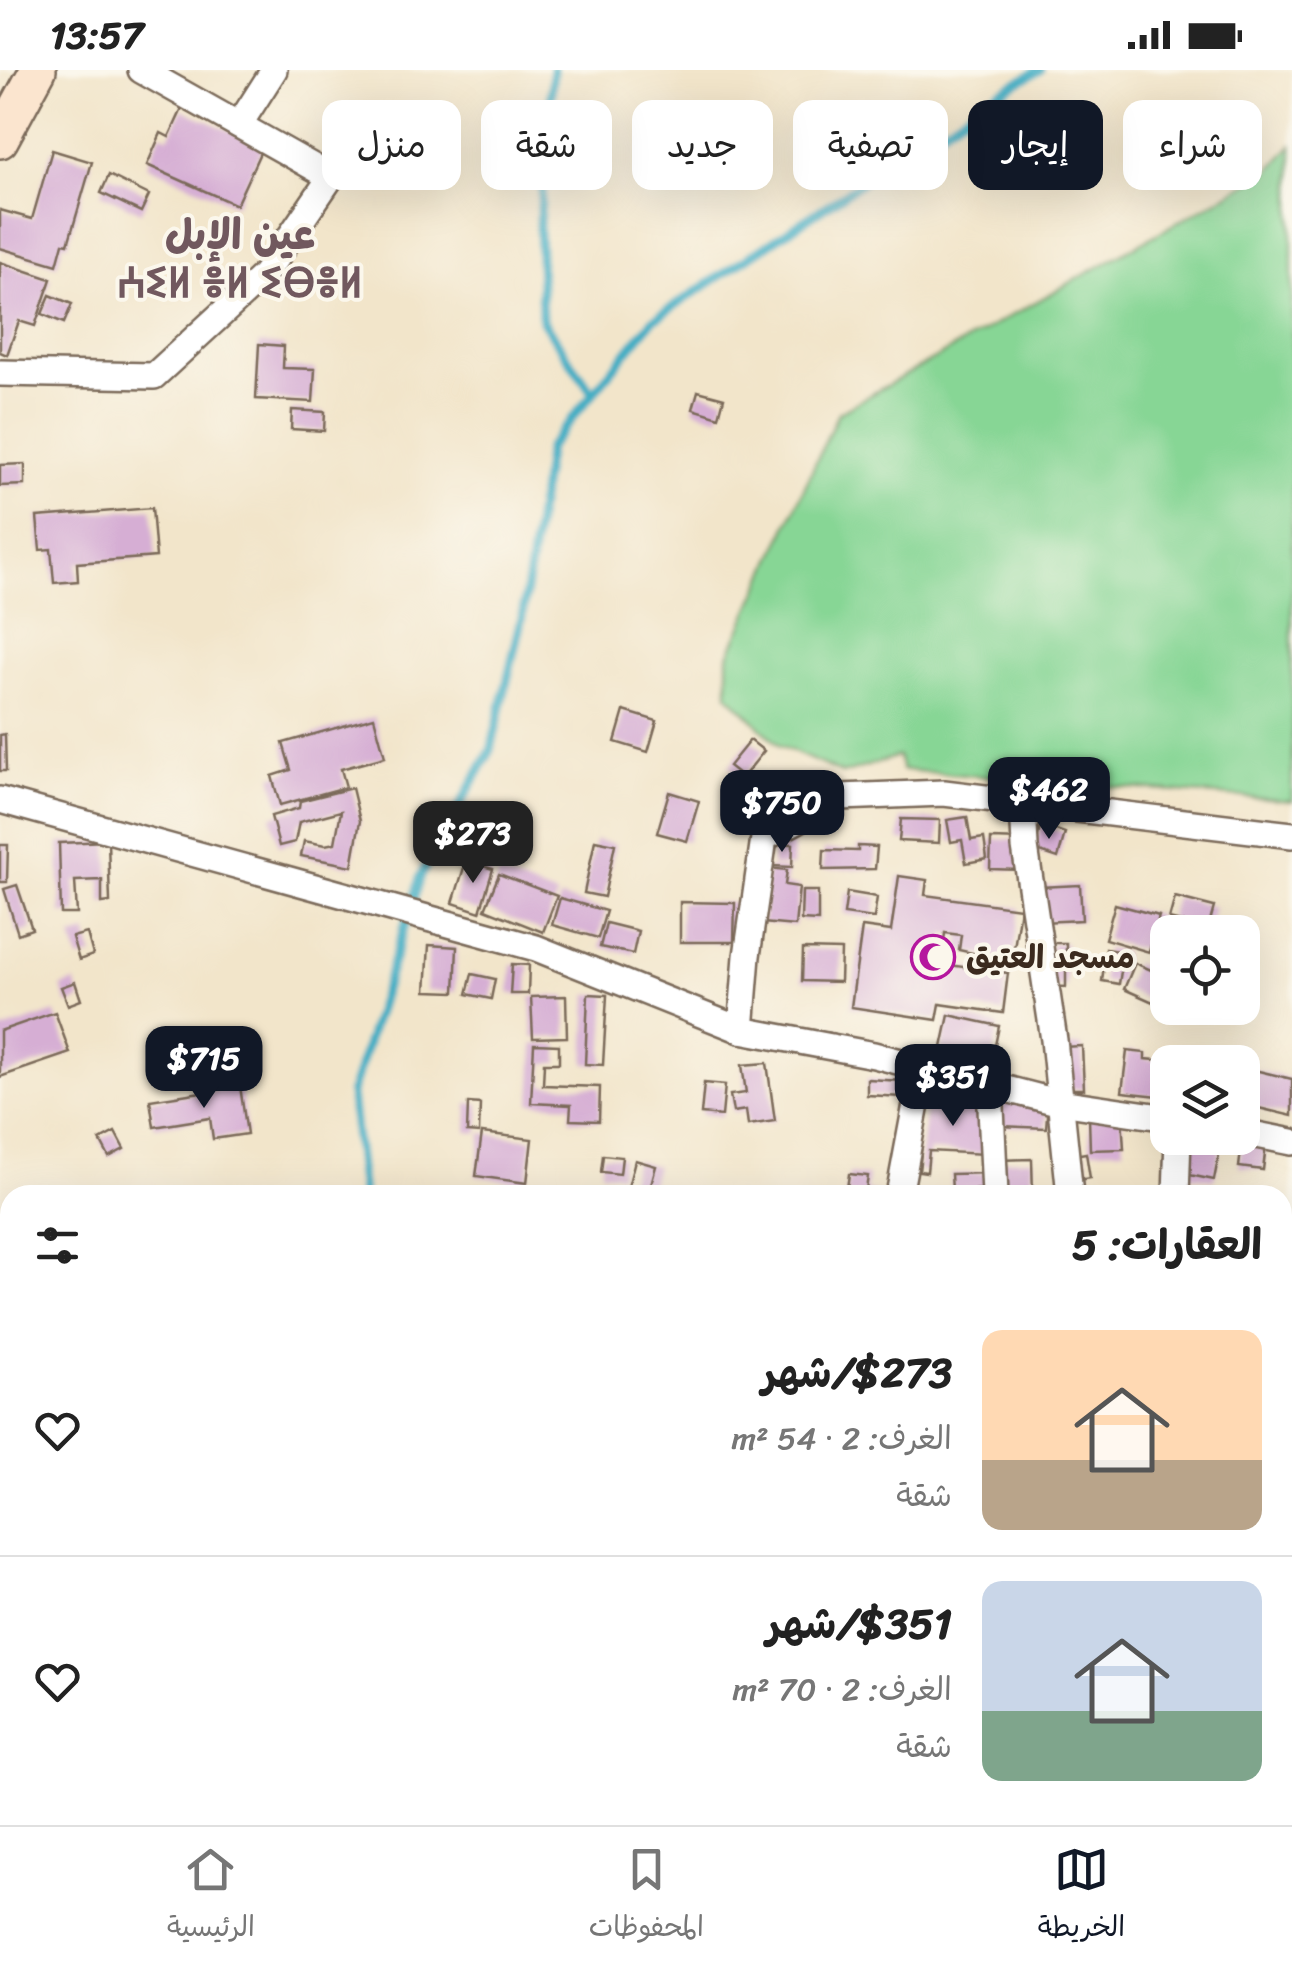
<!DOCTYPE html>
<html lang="ar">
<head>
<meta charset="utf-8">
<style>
  body { margin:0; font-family:Sriracha,"Playpen Sans Arabic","Noto Sans Tifinagh",sans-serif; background:#f2f2f2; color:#222; direction:rtl; height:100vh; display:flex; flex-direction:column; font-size:38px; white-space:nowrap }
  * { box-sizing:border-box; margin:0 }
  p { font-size:32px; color:#767676 }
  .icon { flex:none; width:55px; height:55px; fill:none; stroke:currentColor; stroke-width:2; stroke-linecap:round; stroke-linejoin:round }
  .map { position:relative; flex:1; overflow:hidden; direction:ltr }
  .details { position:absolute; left:0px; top:1115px; width:1292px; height:640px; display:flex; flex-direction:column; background:#fff; border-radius:30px 30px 0 0; box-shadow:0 10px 40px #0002; direction:rtl }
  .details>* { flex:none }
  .top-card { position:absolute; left:30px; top:30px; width:1232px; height:90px; direction:rtl; display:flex; gap:20px }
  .fabs { position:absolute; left:1150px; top:845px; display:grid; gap:20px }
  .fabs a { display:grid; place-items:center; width:110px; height:110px; border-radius:20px; background:#fff; box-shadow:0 10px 40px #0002; font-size:50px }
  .price { position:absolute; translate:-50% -85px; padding:0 22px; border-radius:20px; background:#111827; color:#fff; font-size:32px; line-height:65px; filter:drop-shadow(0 2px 5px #0008) }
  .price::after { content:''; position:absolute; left:50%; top:60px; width:30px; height:22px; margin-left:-15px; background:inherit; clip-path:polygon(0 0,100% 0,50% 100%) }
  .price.on { background:#222; color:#fff }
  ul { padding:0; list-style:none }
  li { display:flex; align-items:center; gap:30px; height:250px; padding:0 30px }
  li+li { border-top:2px solid #e0e0e0 }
  li span { display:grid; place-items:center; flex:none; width:280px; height:200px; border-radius:20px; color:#555 }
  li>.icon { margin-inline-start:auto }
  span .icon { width:120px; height:120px; fill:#fffc; stroke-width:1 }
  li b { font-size:42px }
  h2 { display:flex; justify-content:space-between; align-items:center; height:120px; padding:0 30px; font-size:42px }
  .tag { padding:0 35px; border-radius:20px; background:#fff; box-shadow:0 10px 40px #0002; font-size:35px; line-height:90px }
  .tag.on { background:#111827; color:#fff }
  .status { display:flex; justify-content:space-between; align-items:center; height:70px; padding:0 50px; background:#fff; direction:ltr }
  .status svg { height:28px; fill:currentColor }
  .menu { display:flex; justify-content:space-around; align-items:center; height:140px; border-top:2px solid #e0e0e0; background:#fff; font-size:28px; color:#767676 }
  .menu a { display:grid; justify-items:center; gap:5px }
  .menu .on { color:#111827 }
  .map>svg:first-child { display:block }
  .green { fill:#87d695; stroke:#61805a; stroke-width:2.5 }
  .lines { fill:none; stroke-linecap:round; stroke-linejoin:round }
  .stream { stroke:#45aec4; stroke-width:9 }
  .building { fill:#d6aed4 }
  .minor-casing { stroke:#7b6b5a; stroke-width:30 }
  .secondary-casing { stroke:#7b6b5a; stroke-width:40 }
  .minor { stroke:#fff; stroke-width:25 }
  .secondary { stroke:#fbe5cf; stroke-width:35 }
  .labels { text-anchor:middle; stroke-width:8; stroke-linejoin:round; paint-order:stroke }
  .poi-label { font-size:32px; font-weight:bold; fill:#3b2a1e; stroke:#fbf7ec; text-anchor:start }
  .district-label { font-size:42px; font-weight:bold; fill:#71585e; stroke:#fbf7ec }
</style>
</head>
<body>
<div class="status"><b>13:57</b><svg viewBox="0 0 49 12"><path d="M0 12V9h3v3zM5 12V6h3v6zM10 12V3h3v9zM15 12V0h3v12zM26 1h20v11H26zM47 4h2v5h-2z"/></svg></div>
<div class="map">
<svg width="1292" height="1755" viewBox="0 0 1292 1755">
  <rect width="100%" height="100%" fill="#fbf7ec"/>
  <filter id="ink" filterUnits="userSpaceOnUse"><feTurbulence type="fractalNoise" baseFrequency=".01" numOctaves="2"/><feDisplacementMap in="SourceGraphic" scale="20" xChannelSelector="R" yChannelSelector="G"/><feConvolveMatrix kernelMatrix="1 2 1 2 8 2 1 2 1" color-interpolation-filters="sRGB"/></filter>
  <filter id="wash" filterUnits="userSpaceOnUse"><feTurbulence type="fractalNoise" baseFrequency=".0048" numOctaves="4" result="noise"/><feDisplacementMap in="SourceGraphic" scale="40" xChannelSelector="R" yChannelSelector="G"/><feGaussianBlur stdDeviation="2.25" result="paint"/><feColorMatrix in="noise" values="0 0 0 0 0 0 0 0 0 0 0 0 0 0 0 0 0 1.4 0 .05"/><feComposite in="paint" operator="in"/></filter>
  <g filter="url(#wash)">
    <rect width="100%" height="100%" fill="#f2e5ca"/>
    <polygon class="green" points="1292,75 1292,731 902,700 898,686 843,704 780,676 728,625 728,587 838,343 1269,101"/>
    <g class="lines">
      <g class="stream">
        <polyline points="553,0 539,156 542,250 593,324"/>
        <polyline points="362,1125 351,1023 421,805 491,680 522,547 548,378 653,250 998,23 1040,0"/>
        <polyline points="308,1755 316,1745"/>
      </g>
    </g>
    <g id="blocks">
      <g class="building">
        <polygon points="182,39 263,76 236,135 147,95 161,63 169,67"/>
        <polygon points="52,80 92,92 68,174 63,173 57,195 0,178 0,140 32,149"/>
        <polygon points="109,105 149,125 141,142 101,123"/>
        <polygon points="0,192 51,209 35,256 19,251 7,285 0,282"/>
        <polygon points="50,225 72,234 64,253 42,244"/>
        <polygon points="259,274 284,276 283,298 315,299 313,332 256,329"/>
        <polygon points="698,321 724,328 719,347 693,339"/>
        <polygon points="292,340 325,342 324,361 291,359"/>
        <polygon points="25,394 25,415 0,416 0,395"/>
        <polygon points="152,438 156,487 77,493 78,511 54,513 51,479 40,480 37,447"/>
        <polygon points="624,641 657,651 648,682 615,672"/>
        <polygon points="374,647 385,687 341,699 346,717 280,735 272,706 291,700 283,673"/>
        <polygon points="5,664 6,701 0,701 0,665"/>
        <polygon points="750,670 764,681 743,707 729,696"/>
        <polygon points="352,718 360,751 352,796 301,786 304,771 325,775 335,773 341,741 299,752 295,772 279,776 271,746 299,738 300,731"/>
        <polygon points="669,722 699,731 687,771 657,763"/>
        <polygon points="967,747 971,770 984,768 987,789 966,793 962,770 951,772 947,750"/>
        <polygon points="901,749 940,750 939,773 899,771"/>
        <polygon points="1041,755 1065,763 1058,788 1034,780"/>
        <polygon points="991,769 1023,770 1022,800 990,799"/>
        <polygon points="595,770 615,774 604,827 584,823"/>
        <polygon points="108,771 110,832 102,833 102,810 75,811 77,844 61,844 59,773"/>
        <polygon points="773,773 793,774 792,797 772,796"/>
        <polygon points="0,775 8,775 7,812 0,812"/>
        <polygon points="858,776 877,777 875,799 823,800 824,780 858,781"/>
        <polygon points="466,791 493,799 480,842 453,833"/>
        <polygon points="768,798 787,800 785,815 799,817 795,856 763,853"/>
        <polygon points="499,804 557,826 543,862 485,839"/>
        <polygon points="899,806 927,810 925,825 1020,838 1012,892 959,880 961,865 945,863 941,894 1008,903 1003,943 940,934 937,950 851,937 862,857 891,861"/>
        <polygon points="17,815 32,859 18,864 4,819"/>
        <polygon points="1080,815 1082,850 1041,852 1039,817"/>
        <polygon points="802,821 818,821 818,851 801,850"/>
        <polygon points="847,822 877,827 874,848 844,844"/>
        <polygon points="1175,827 1214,837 1208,859 1169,849"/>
        <polygon points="560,828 606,841 598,868 552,855"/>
        <polygon points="680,832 735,833 734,872 680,872"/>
        <polygon points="1115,834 1159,846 1149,882 1105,869"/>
        <polygon points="1215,852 1241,862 1211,862"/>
        <polygon points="606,853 638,861 633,884 600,877"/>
        <polygon points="87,863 93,885 79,890 72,867"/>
        <polygon points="1051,873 1066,873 1066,917 1050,916"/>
        <polygon points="429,875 457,877 455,922 426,921"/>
        <polygon points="803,879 841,880 840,912 802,911"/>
        <polygon points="1106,879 1124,882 1119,914 1102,911"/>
        <polygon points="1135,893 1165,906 1153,932 1124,919"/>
        <polygon points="512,894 529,895 528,924 510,924"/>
        <polygon points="1242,896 1253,898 1246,931 1242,931"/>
        <polygon points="472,904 495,909 491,929 467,924"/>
        <polygon points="75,912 81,930 68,935 61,917"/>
        <polygon points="588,924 607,925 603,995 585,994"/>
        <polygon points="566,926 567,967 533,968 531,927"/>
        <polygon points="55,942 70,983 0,1007 0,961"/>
        <polygon points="949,945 999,956 992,990 969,986 966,1002 938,996"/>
        <polygon points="222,973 227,992 207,997 202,979"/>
        <polygon points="534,974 559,975 559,993 544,993 543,1015 600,1017 599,1051 570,1050 571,1035 531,1033"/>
        <polygon points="1082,976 1084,1019 1063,1019 1061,977"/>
        <polygon points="1127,981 1145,983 1145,989 1168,991 1168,1027 1122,1022"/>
        <polygon points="767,993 775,1051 748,1055 746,1040 733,1042 730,1025 746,1023 742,995"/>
        <polygon points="1242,997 1292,1009 1292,1046 1242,1034"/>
        <polygon points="867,1009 903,1011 902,1027 867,1025"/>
        <polygon points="704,1013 725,1015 722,1046 701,1044"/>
        <polygon points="240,1016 247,1064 213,1069 210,1048 154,1057 150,1030"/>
        <polygon points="927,1028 987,1034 985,1084 929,1081 927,1102 919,1101"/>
        <polygon points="1003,1031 1048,1033 1046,1058 1001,1056"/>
        <polygon points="468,1033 480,1034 479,1063 467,1062"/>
        <polygon points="1089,1047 1122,1047 1124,1079 1090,1080"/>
        <polygon points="115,1062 124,1079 109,1087 100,1070"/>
        <polygon points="482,1063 532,1069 527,1113 476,1106"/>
        <polygon points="1194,1068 1221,1074 1214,1110 1185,1104"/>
        <polygon points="1242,1072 1266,1075 1263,1100 1239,1097"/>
        <polygon points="1086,1083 1090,1108 1072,1111 1068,1086"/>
        <polygon points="603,1085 622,1087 620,1104 601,1102"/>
        <polygon points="1032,1089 1033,1125 999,1125 999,1090"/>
        <polygon points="635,1090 656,1096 648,1125 626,1125"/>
        <polygon points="991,1103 991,1119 952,1121 951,1104"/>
        <polygon points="849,1104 868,1106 866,1120 883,1125 846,1125"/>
        <rect x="1282" y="1178" width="10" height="21"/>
        <polygon points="1282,1202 1292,1202 1290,1251 1282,1250"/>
        <polygon points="10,1234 10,1266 0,1268 0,1236"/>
        <polygon points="734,1745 778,1745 788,1753 726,1755"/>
      </g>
    </g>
  </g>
  <g filter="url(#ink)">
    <use href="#blocks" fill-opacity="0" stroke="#7b6b5a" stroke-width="2.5"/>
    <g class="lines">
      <defs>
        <g id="minor">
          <polyline points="239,55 274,0"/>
          <polyline points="0,303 154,306 264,205 331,107 141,0"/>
          <polyline points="0,730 536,878 741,960 874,985 1053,1031 1168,1048"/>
          <polyline points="1023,732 1025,777 1054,970 1070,1125"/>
          <polyline points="741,960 747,886 764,768 840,727 944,723 1292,765"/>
          <polyline points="990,1015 995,1125"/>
          <polyline points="1242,1062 1292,1072"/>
          <polyline points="899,1125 923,997"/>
          <polyline points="1176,1125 1178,1068"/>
          <polyline points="1282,1255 1292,1255"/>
        </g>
        <polyline id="secondary" points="0,70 38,0"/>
      </defs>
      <use href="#minor" class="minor-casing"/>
      <use href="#secondary" class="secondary-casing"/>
      <use href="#minor" class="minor"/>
      <use href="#secondary" class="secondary"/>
    </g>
  </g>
  <defs>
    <symbol id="mosque-ring" viewBox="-11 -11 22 22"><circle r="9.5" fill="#fbf7ec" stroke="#b5179e" stroke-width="1.5"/><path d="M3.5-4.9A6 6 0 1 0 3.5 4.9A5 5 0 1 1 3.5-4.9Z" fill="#b5179e"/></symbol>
  </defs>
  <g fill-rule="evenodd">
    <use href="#mosque-ring" x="908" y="862" width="50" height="50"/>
  </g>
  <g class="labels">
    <g class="poi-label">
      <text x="966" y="898">مسجد العتيق</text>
    </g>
    <g class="district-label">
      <text x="240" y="179">عين الإبل<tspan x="240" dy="48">ⵄⵉⵍ ⴻⵍ ⵉⴱⴻⵍ</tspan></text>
    </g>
  </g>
</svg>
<div class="fabs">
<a><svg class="icon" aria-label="locate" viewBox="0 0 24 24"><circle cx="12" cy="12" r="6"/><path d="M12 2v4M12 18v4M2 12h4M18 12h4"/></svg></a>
<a><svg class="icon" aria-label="layers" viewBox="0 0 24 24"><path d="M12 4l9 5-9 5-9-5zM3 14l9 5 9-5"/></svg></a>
</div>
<b class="price" style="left:1049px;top:772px">$462</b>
<b class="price" style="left:782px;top:785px">$750</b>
<b class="price on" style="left:473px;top:816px">$273</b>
<b class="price" style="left:204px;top:1041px">$715</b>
<b class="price" style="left:953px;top:1059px">$351</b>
<div class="top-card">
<a class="tag">شراء</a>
<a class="tag on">إيجار</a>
<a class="tag">تصفية</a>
<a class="tag">جديد</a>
<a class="tag">شقة</a>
<a class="tag">منزل</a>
</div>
<section class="details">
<h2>العقارات: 5<svg class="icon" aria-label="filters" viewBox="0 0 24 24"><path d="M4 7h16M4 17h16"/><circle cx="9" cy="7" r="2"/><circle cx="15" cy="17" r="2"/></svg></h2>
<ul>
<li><span style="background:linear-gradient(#ffd9b3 65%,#b9a48a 0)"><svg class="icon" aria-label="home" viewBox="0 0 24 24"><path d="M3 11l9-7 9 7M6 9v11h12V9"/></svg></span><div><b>$273/شهر</b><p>الغرف: 2 · 54 m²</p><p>شقة</p></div><svg class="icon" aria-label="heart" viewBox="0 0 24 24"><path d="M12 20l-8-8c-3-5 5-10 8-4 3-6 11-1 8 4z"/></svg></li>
<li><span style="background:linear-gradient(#c9d6e8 65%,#7fa58c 0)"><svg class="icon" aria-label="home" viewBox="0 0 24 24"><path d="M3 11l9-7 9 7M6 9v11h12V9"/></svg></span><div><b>$351/شهر</b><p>الغرف: 2 · 70 m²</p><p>شقة</p></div><svg class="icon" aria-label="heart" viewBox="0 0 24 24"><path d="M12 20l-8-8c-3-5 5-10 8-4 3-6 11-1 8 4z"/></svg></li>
</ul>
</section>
</div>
<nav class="menu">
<a class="on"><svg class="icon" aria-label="map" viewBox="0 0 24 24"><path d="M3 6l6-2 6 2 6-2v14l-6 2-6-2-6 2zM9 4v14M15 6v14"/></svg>الخريطة</a>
<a><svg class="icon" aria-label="saved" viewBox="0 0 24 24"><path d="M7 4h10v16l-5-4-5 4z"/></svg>المحفوظات</a>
<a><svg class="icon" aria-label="home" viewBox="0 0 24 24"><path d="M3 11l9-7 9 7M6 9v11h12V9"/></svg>الرئيسية</a>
</nav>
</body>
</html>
